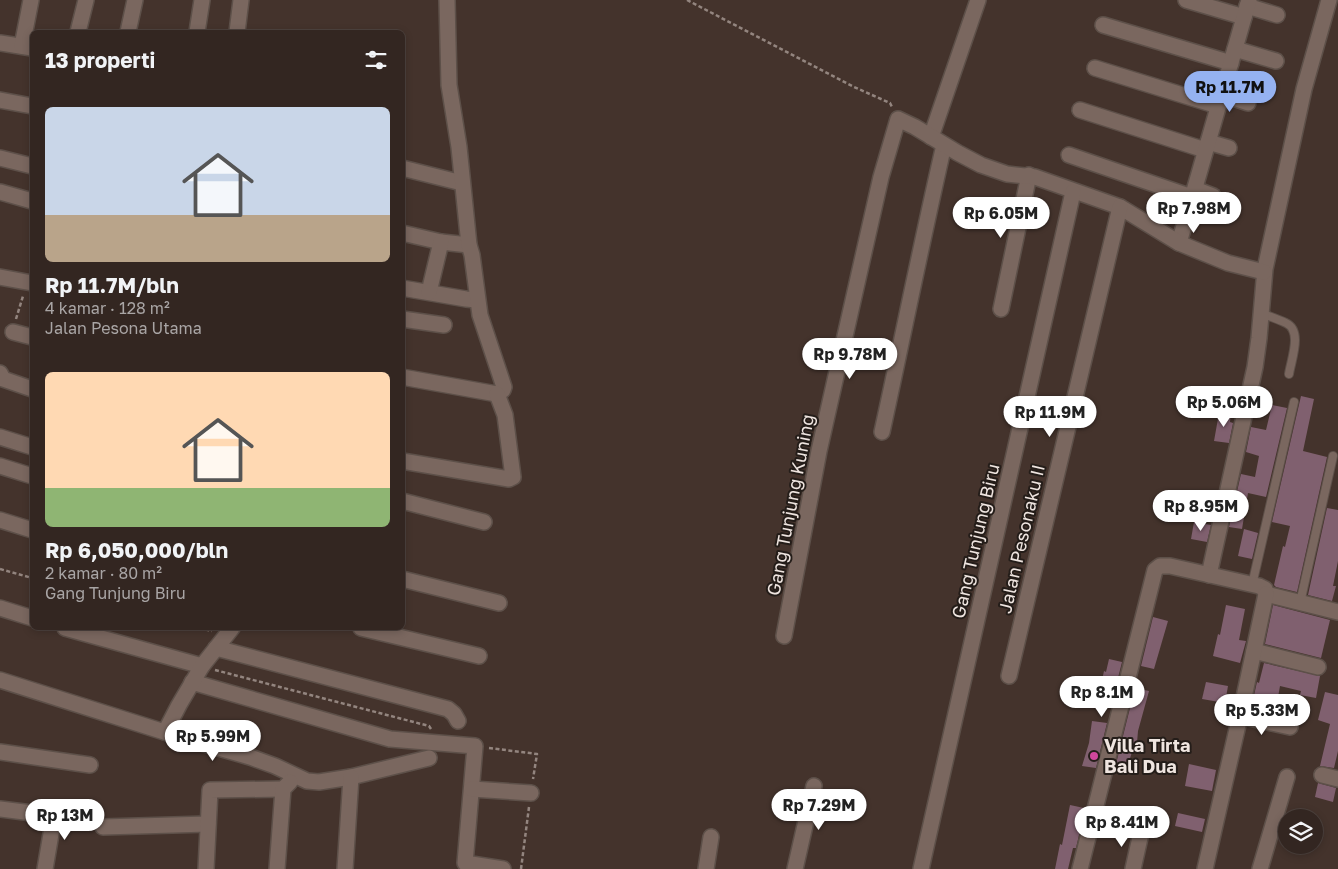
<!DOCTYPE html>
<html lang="id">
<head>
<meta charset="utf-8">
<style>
  body { margin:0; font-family:"Golos Text",sans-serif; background:#3b2e2a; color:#f1f3f6; height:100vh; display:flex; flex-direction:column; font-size:19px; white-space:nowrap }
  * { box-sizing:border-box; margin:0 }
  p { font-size:16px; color:#a9a5a5 }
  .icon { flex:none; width:28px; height:28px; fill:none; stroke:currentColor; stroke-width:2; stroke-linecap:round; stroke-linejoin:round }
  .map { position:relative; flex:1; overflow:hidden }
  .drawer { position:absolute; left:30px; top:30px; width:375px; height:600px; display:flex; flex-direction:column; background:#332621; border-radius:8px; box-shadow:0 2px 8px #0003,0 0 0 1px #4e433f }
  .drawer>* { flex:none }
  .buttons { position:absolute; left:1278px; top:809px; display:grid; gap:10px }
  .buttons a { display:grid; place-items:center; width:45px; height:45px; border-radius:50%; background:#332621; box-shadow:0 2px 8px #0003,0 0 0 1px #4e433f; font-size:25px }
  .price { position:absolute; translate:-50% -42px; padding:0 11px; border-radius:18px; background:#fff; color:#222; font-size:16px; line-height:32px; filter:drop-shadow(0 1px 2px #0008) }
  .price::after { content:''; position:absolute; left:50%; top:30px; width:15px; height:11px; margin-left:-8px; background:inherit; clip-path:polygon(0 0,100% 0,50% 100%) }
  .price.active { background:#95b2f1; color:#111 }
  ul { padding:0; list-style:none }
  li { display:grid; align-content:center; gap:10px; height:265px; padding:0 15px }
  li span { display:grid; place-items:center; height:155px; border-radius:8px; color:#555 }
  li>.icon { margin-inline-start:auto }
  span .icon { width:90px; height:90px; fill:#fffc; stroke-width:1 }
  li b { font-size:21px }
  h2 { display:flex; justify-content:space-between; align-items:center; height:60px; padding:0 15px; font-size:21px }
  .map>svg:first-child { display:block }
  .building { fill:#80606f }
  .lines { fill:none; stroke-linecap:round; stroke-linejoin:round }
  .lane-casing { stroke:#5d5049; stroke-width:10 }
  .street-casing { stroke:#5d5049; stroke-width:18 }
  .path { stroke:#93857f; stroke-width:2.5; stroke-dasharray:4 2.5; stroke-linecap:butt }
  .lane { stroke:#7a675f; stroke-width:8 }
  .street { stroke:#7a675f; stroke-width:15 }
  .hotel-dot { fill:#d1479c; stroke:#241d19; stroke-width:2 }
  .labels { text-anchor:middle; stroke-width:4; stroke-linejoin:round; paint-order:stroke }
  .street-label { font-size:18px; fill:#efe5e0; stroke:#241d19 }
  .poi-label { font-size:18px; font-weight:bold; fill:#efe5e0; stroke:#241d19; text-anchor:start }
</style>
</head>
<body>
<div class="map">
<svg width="1338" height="869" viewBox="0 0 1338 869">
  <rect width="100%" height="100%" fill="#44332c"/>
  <g class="building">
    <polygon points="1301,396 1314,399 1303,451 1327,457 1297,592 1276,587 1274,585 1283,546 1285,547 1290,526 1272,522"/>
    <polygon points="1272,405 1287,408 1266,497 1248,493 1242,529 1229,527 1241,474 1255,477 1259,456 1246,452 1251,427 1266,430"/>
    <polygon points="1219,413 1231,414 1230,422 1233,423 1229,443 1214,441"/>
    <polygon points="1327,508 1338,510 1338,561 1333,586 1336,586 1332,601 1308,595"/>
    <polygon points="1194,522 1211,525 1207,542 1191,539"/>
    <polygon points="1244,529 1258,533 1252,559 1238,556"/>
    <polygon points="1226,605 1245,609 1239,640 1246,641 1240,663 1213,656 1218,634 1220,635"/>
    <polygon points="1273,605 1330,620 1321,658 1265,644"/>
    <polygon points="1153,617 1168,621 1154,669 1141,666"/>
    <polygon points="1109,659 1122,662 1112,702 1098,699 1104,671 1106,672"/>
    <polygon points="1264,663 1320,676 1316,698 1300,695 1301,691 1280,686 1275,714 1251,709 1257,682 1259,683"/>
    <polygon points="1206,682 1228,686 1225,703 1202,699"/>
    <polygon points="1135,688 1149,691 1138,731 1137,743 1135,742 1125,775 1114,772"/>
    <polygon points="1325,692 1338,695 1338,751 1334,768 1320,766 1330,724 1318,720"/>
    <polygon points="1092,721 1107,723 1096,768 1082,766 1089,743"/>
    <polygon points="1189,764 1216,770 1212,791 1185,786"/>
    <polygon points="1318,783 1336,788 1333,802 1315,797"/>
    <polygon points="1070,805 1084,808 1082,822 1076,848 1073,848 1068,869 1055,869 1060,844 1062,845"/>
    <polygon points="1178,813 1205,819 1202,832 1175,826"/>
  </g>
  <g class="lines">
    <defs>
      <g id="lane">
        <path d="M1260,313c9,3 18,6 26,10 17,8 5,37 3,51"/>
        <polyline points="1252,585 1294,402"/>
        <polyline points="1300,603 1333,456"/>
      </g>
      <g id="street">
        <polyline points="1186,0 1244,17"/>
        <polyline points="1247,6 1277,15"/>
        <polyline points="1103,25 1231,63"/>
        <polyline points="78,32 86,0"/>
        <polyline points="128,32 135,0"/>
        <polyline points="197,32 202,0"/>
        <polyline points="237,32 241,0"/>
        <polyline points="0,43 32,48"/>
        <polyline points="22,46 31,0"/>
        <polyline points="1235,49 1276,61"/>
        <polyline points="1095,68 1218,106"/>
        <polyline points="1221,94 1248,103"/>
        <polyline points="0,100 32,106"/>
        <polyline points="1080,110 1205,150"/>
        <polyline points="931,137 978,0"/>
        <polyline points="1208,142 1229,148"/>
        <polyline points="1069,155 1192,197"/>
        <polyline points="0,158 32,166"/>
        <polyline points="402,168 462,183"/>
        <polyline points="1195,189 1213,196"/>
        <polyline points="0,192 32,201"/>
        <polyline points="402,233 441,242 469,245"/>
        <polyline points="1179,243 1249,0"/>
        <polyline points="0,277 32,283"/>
        <polyline points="402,288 466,299 477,300"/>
        <polyline points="429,292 441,242"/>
        <polyline points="1001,309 1029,175"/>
        <polyline points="402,319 444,325"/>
        <polyline points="13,332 32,337"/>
        <polyline points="0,373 3,379 32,389"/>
        <polyline points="402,377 497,394 503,390 504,387 480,315 472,255 469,245 459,147 449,85 447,0"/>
        <path d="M882,432c21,-96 40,-192 62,-287"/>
        <polyline points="0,437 32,447"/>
        <polyline points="402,461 509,479 513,477 505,415 497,394"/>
        <polyline points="0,466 32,476"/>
        <polyline points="402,501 484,522"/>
        <polyline points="0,520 32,530"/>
        <polyline points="1209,575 1255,367 1259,338 1265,269 1304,89 1329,0"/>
        <polyline points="402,579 499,603"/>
        <polyline points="1266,594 1338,612"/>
        <polyline points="0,608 32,618"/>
        <polyline points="65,628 202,666"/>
        <polyline points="361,628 479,656"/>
        <polyline points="784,636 819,451 881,177 898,119 915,127 958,153 981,165 1007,174 1035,177 1120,207 1179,243 1228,263 1264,272"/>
        <polyline points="216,648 448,709 454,714 458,721"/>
        <polyline points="1254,651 1318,667"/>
        <polyline points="1009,676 1120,207"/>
        <polyline points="0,680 177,736 250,757 275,766 307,781 319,782 351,777 429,758"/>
        <polyline points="192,682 390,739 475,746 465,863 503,869"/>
        <polyline points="1240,716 1290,727"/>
        <polyline points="165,732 179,705 202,666 232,628"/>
        <polyline points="0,752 90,765"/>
        <polyline points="1322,775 1338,779"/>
        <polyline points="472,789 531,793"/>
        <polyline points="0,809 48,815 53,822 45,869"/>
        <polyline points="103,827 208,824"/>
        <polyline points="206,869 210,790 283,789"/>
        <polyline points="277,869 283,789 290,782"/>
        <polyline points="345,869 351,777"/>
        <polyline points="706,869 711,837"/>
        <polyline points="795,869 814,786"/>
        <polyline points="921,869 1073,192"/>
        <polyline points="1080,869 1155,570 1160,566 1170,566 1259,586 1265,589 1266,594"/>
        <polyline points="1133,869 1141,833"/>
        <polyline points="1205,869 1240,716 1266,594"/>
        <polyline points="1260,869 1287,777"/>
      </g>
    </defs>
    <use href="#lane" class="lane-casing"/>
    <use href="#street" class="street-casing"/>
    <g class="path">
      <polyline points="687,0 854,87 890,103 892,107"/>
      <polyline points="16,319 23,296"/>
      <polyline points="0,569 32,578"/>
      <polyline points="199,628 212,631"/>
      <polyline points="215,670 429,726 431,729"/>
      <polyline points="489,748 537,754 533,779"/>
      <polyline points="521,869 529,807"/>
    </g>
    <use href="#lane" class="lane"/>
    <use href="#street" class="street"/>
  </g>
  <circle class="hotel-dot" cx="1094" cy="756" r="5"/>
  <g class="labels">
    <g class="street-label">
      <text transform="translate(791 505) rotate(-79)" y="6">Gang Tunjung Kuning</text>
      <text transform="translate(1022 539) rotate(-77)" y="6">Jalan Pesonaku II</text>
      <text transform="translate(976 541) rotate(-77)" y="6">Gang Tunjung Biru</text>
    </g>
    <g class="poi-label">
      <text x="1104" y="752">Villa Tirta<tspan x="1104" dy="21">Bali Dua</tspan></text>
    </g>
  </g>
</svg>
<div class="buttons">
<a><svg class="icon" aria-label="layers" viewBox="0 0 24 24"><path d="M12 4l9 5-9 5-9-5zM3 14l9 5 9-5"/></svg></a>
</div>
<b class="price active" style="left:1230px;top:113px">Rp 11.7M</b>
<b class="price" style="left:1194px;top:234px">Rp 7.98M</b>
<b class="price" style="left:1001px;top:239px">Rp 6.05M</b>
<b class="price" style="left:850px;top:380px">Rp 9.78M</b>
<b class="price" style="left:1224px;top:428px">Rp 5.06M</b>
<b class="price" style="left:1050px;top:438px">Rp 11.9M</b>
<b class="price" style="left:1201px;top:532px">Rp 8.95M</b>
<b class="price" style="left:1102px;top:718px">Rp 8.1M</b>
<b class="price" style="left:1262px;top:736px">Rp 5.33M</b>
<b class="price" style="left:213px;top:762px">Rp 5.99M</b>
<b class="price" style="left:819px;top:831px">Rp 7.29M</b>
<b class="price" style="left:65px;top:841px">Rp 13M</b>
<b class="price" style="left:1122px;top:848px">Rp 8.41M</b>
<section class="drawer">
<h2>13 properti<svg class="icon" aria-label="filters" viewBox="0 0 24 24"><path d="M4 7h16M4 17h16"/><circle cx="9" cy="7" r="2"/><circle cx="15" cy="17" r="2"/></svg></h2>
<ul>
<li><span style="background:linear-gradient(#c9d6e8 70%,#b9a48a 0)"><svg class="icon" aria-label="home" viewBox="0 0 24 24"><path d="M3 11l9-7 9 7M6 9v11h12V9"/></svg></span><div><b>Rp 11.7M/bln</b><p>4 kamar · 128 m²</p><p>Jalan Pesona Utama</p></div></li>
<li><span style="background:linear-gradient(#ffd9b3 75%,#8fb573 0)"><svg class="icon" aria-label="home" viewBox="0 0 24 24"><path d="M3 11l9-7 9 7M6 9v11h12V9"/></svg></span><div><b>Rp 6,050,000/bln</b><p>2 kamar · 80 m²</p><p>Gang Tunjung Biru</p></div></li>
</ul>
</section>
</div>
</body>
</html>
